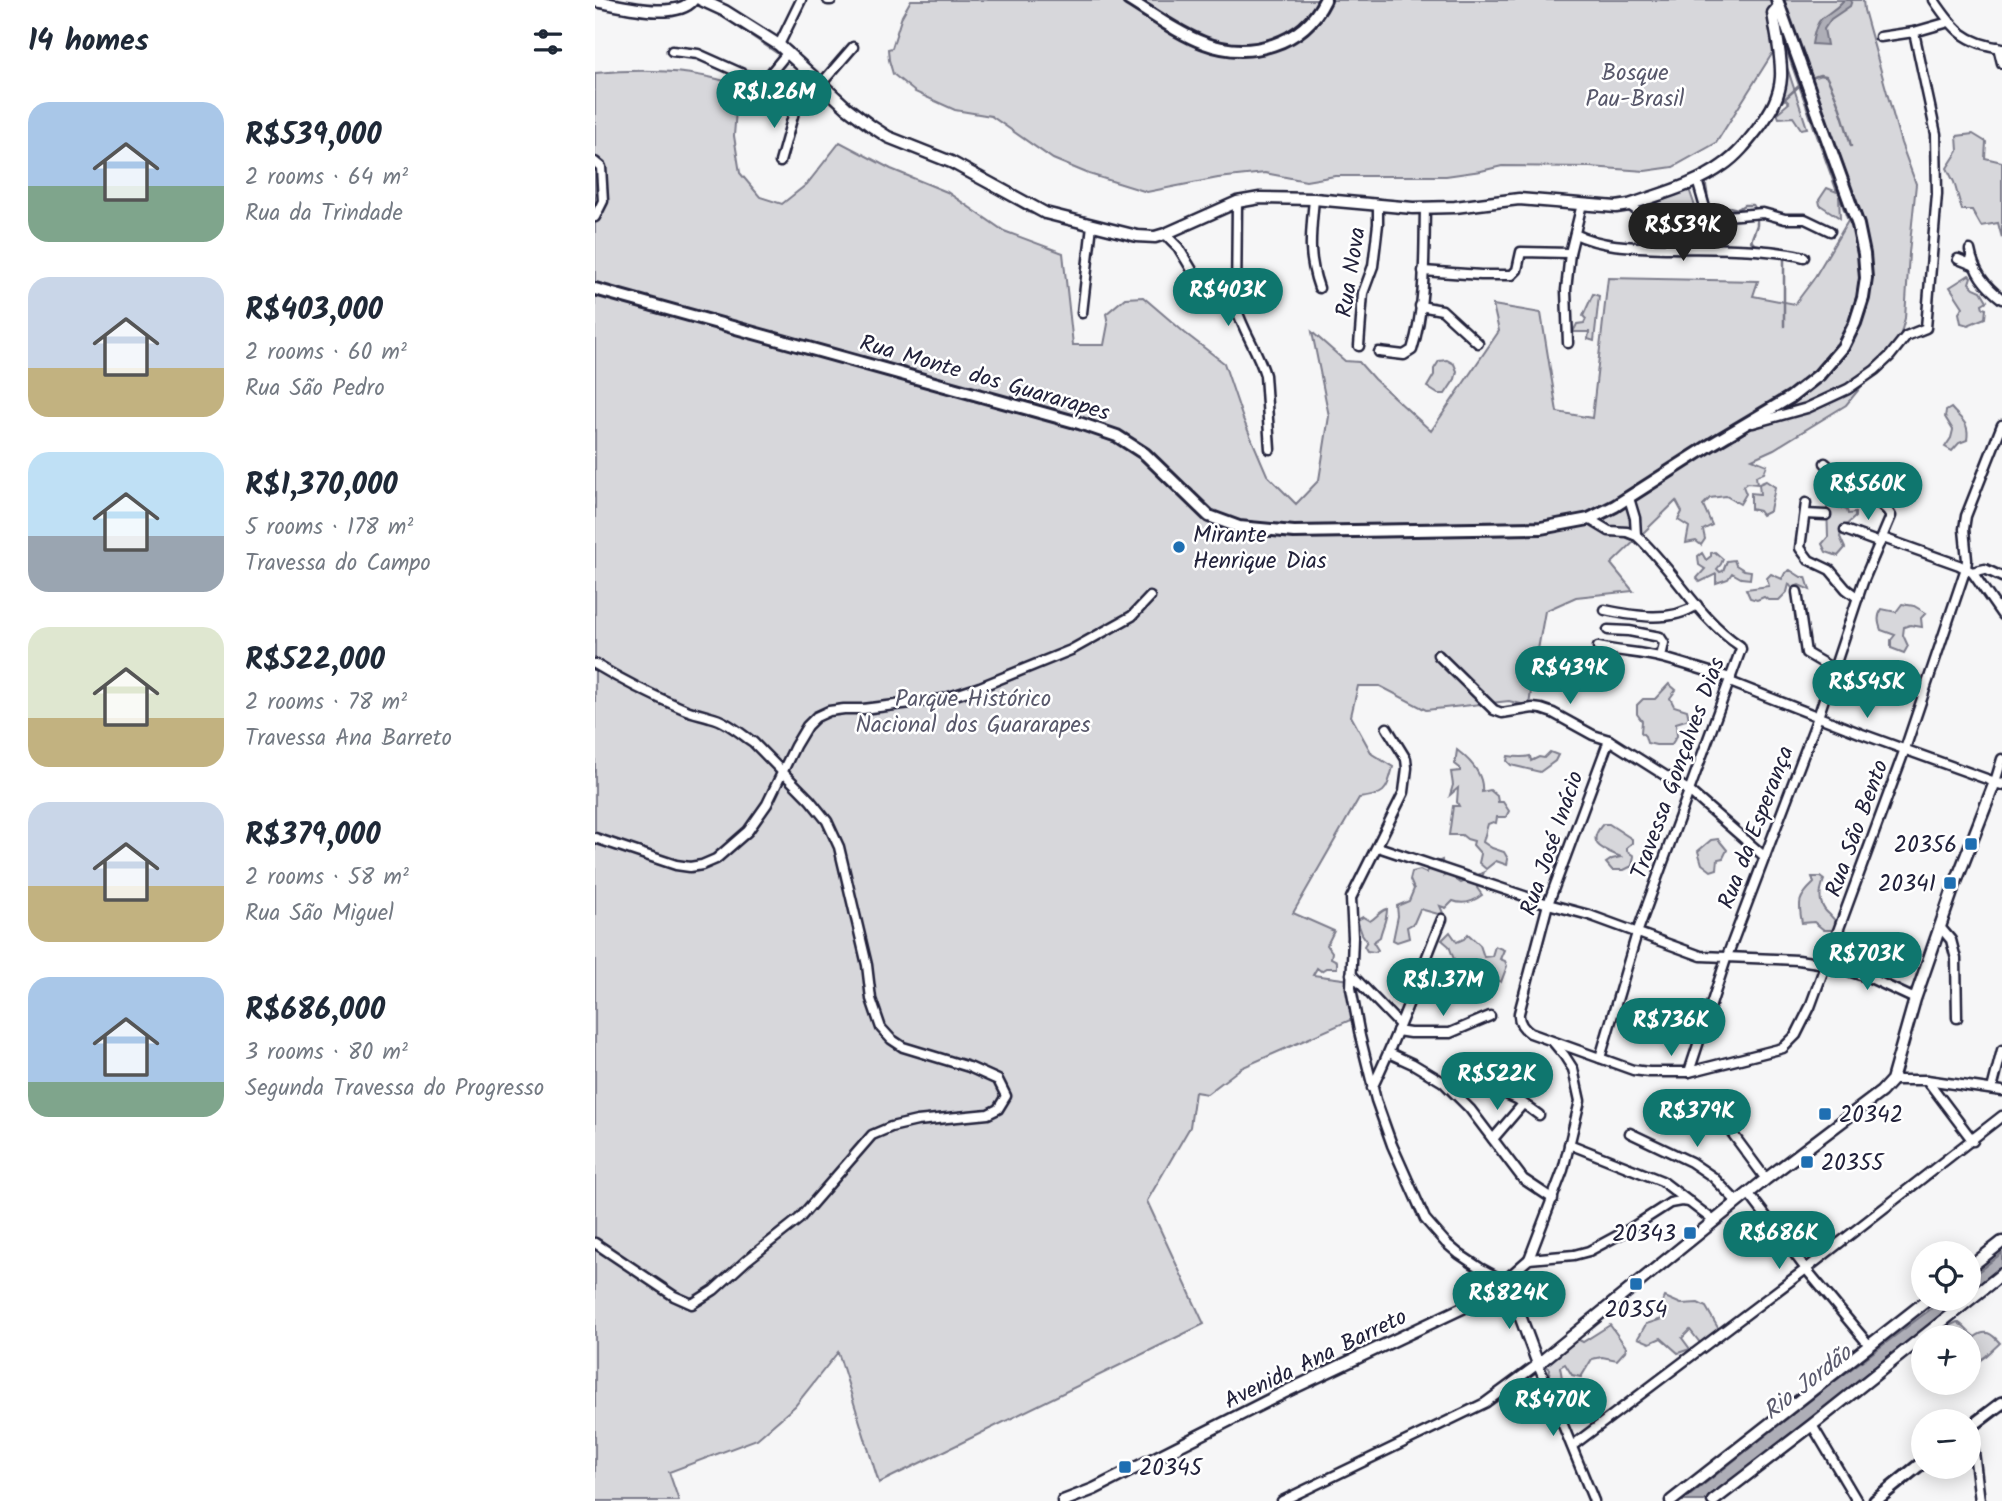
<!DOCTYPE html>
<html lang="en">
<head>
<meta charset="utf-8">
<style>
  body { margin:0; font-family:Kalam,sans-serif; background:#f2f2f3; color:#1f2937; height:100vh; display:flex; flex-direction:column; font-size:26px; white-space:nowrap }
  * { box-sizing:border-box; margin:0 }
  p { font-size:23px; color:#747a83 }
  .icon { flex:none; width:38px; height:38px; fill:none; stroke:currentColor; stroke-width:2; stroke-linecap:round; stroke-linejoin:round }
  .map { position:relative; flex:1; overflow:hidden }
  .drawer { display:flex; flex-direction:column; background:#fff; width:595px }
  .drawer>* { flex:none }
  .controls { position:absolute; left:1316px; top:1241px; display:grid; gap:14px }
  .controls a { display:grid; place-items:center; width:70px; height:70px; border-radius:50%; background:#fff; box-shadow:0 4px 18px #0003; font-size:35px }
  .price { position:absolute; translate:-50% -60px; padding:0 16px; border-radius:24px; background:#0f766e; color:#fff; font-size:23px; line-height:46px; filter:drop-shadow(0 2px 4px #0008) }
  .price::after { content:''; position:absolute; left:50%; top:42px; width:21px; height:16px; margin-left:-10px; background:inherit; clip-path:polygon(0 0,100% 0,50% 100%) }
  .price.selected { background:#222; color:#fff }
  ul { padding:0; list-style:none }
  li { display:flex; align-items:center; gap:21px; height:175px; padding:0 28px }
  li span { display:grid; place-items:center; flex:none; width:196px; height:140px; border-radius:21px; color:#555 }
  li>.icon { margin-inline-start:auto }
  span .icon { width:84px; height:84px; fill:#fffc; stroke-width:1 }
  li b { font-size:30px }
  h2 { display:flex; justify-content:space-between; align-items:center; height:84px; padding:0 28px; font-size:30px }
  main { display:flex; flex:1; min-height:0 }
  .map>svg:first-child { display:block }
  .green { fill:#d7d7db; stroke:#7c7c8b; stroke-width:2 }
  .water { fill:#aeaeb7; stroke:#767685; stroke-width:2 }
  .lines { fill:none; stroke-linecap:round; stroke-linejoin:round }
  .stream { stroke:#767685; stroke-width:2.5 }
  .minor-casing { stroke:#22223b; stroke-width:13 }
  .tertiary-casing { stroke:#22223b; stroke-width:15 }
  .secondary-casing { stroke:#22223b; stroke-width:16 }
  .minor { stroke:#fff; stroke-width:8 }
  .tertiary { stroke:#fff; stroke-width:10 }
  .secondary { stroke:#fff; stroke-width:10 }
  .poi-dot { fill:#1f6fb2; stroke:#fff; stroke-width:2.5 }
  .labels { text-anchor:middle; stroke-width:5; stroke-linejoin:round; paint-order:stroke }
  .park-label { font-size:23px; fill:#58586b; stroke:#fff }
  .street-label { font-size:23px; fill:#22223b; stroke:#fff }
  .poi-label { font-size:23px; fill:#22223b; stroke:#fff; text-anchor:start }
  .water-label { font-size:24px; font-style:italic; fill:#5a5a6d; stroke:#fff }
</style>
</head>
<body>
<main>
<section class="drawer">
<h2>14 homes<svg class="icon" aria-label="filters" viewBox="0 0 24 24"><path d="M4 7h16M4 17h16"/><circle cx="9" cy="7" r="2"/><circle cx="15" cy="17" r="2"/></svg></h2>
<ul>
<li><span style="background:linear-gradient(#a9c7e8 60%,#7fa58c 0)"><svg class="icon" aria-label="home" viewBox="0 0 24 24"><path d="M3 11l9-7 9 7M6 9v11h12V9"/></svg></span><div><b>R$539,000</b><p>2 rooms · 64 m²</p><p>Rua da Trindade</p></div></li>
<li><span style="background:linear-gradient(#c9d6e8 65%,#c2b280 0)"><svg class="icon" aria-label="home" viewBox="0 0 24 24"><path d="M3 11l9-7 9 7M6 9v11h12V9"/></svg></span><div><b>R$403,000</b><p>2 rooms · 60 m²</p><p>Rua São Pedro</p></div></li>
<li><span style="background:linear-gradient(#bfe0f5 60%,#9aa5b1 0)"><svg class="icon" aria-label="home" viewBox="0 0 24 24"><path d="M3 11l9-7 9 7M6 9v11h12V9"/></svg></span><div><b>R$1,370,000</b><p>5 rooms · 178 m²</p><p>Travessa do Campo</p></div></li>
<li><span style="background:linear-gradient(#dfe7d0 65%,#c2b280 0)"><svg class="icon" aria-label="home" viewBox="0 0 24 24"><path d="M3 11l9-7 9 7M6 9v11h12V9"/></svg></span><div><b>R$522,000</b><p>2 rooms · 78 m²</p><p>Travessa Ana Barreto</p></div></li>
<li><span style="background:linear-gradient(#c9d6e8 60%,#c2b280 0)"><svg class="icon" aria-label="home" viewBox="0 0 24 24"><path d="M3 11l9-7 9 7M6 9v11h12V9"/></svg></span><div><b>R$379,000</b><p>2 rooms · 58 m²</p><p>Rua São Miguel</p></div></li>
<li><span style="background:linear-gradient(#a9c7e8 75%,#7fa58c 0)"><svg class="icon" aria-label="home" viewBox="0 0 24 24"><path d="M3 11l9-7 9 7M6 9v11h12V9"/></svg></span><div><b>R$686,000</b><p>3 rooms · 80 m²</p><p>Segunda Travessa do Progresso</p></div></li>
</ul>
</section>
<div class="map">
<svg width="1407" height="1501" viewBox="0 0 1407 1501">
  <rect width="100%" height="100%" fill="#f6f6f7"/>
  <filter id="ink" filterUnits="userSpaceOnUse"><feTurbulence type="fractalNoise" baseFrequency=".0143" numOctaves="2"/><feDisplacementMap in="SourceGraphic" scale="14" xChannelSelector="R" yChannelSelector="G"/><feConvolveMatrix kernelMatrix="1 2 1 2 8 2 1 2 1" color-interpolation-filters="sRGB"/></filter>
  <g filter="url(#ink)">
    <g class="green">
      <path d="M316,0h952l1,10 37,133 15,41 -7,69 -4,65 -6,23 -53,64 -72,44 -22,10 15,6 -3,8 -8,3 1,8 -10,-1 -4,3 3,8 -6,10 -14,-8 -16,2 -7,7 9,20 -9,5 2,9 -4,6 -5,-4 -10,2 3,-16 -11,-7 4,-8 -6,-11 -65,63 22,27 -57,6 -31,14 -8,44 5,1 6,6v6h-4l2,8 -1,5 10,2 1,-6 5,-1 -3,15 -20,-6 -4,6h-3l-2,15 -20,-5 -83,9 -46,-24h-22l-7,30 21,38 21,13c-7,25 -7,28 -34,31l-66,115 41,18 -7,14 5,7 -1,6 6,3v7h-11l-5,3 -4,-3 -4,7 37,5 5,38 -114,50 -34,26 -12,-2 -5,35 -43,74 57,123 -325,159 -41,-131 -43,54 -38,33 -88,33 10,29h-84v-1428c44,-4 90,-4 133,9l9,15 -3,39 6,37 20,24 22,7 25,-20 33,-42 51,27 56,23 57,39 59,22 10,92h31l4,-21 -2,-10 19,-16 18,-1 42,36 39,30 19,56 24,56 29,29 23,-24 10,-64 -17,-84 33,29 14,1 15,17 57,52 68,-100 -6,-26 48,8 16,99 35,6 16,-140 150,3 -5,15 42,8 18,-24 35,-59 -9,-25 1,22 -20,-13 -1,-5 8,-12 10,4 -55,-154 -66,105 -43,24 -28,4 -55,-4 -88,-1 -21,5 -35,5h-111l-29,5 -41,-8 -47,5 -71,14 -58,-18 -36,-15 -62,-43 -36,-6 -40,-18 -22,-18 -4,-14 -1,-11 4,-1 10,-32z"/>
      <polygon points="1192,67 1212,128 1206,129 1198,117 1184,118 1182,113 1194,103 1188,97"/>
      <polygon points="1378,134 1391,142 1390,158 1407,162 1407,238 1403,223 1386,226 1377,210 1367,210 1359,182 1352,168 1363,151 1362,136"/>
      <polygon points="1094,189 1103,215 1097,217 1042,211"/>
      <polygon points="1374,275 1376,277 1374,283 1379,288 1386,291 1392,301 1387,304 1388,308 1391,309 1390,318 1373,325 1366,323 1364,313 1368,307 1355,287"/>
      <polygon points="998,294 1004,296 999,341 993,339 994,332 978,332 982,324 989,323 991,319 988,316"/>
      <polygon points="852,360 859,364 862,371 860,379 850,394 843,394 832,387 839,375 839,369 844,361"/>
      <path d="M1356,408c10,12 19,14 16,32l-8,3 -7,8 -7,-4 6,-9 2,-8 -8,-13 1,-6z"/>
      <path d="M1171,481l9,6c-1,9 -4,15 -5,24l-8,4 -3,-4 -8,-2v-16l9,1 -1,-10z"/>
      <polygon points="1238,499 1239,506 1252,510 1253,514 1260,513 1260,517 1248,528 1245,537 1250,548 1243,556 1231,552 1227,544 1233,537 1232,504"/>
      <polygon points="1120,552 1128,559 1126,564 1122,569 1125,572 1128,571 1132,561 1139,560 1141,565 1149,570 1156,571 1155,579 1146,578 1137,573 1133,579 1121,583 1121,574 1105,582 1102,578 1110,569 1104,565 1103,556 1107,553 1111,560 1116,556 1116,553"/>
      <polygon points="1195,570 1206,577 1211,577 1215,590 1204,585 1197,588 1194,584 1192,592 1184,600 1173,600 1169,597 1162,600 1155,598 1151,589 1174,586 1172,578 1176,574 1187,579 1190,573"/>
      <path d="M1307,604l12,2 12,7 -5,5 1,9 -12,-2 -6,2 -1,8 5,11 -4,7 -13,-5v-8l4,-5 -14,-5c-3,-8 -4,-14 1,-21l14,3z"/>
      <polygon points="1074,684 1081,690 1075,698 1079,706 1092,710 1094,719 1081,723 1082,736 1076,745 1061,745 1052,743 1050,736 1046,732 1047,721 1042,714 1042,705 1048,699 1060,699"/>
      <path d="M862,750c13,10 27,25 25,42l8,-2 7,6 1,6h5l6,9 -3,6h-9l-1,6 -3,-1 -5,2 -5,18 9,6 12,4 4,7 -1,6 -11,-4 -10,8 -7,-6 2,-9 -8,-9 1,-4 -7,-2 -5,-4h-13l4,-29h6l-2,-4 1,-14 -8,7 3,-10 -2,-13 9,-1v-3l-5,-4z"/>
      <path d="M955,752l8,3 -3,6 -15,11 -29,-7 -4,-4 1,-5c7,1 15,2 22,0l1,5 8,-4 5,1z"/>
      <path d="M1008,824h6l23,15v4l-5,4v4l7,5 -2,10 -8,4h-12l-6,-7 6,-4 9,-2c-16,-7 -37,-12 -18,-33z"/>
      <polygon points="1123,839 1132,850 1128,858 1123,859 1122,869 1116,871 1107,864 1103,851 1116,840"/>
      <path d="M847,860l2,16 4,-5 3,5 10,7 23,-11 -7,16 5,7c-9,7 -19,10 -29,6l-7,7 -6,-2 3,7 -5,1 -18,-5 -6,14 -7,4 2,11 -12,4 -4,-2 5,-24 -1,-10 12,-5 5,-12 -4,-9 2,-8 8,-2 6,3 3,-7z"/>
      <path d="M1217,877h8l4,3c-4,10 -6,21 1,30 5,6 9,7 12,15l-5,5h-8l-10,-8 -12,1c-4,-21 -4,-25 12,-40z"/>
      <path d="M792,909c0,11 -5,18 -7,28l-7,5 5,8 -3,2 -8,-1 -3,-5 3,-5 -5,-7 -5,-14 6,-3 7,4c7,-4 10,-10 17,-12z"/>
      <polygon points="855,932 862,942 869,939 873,934 885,945 889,957 897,956 900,946 909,950 905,959 910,961 912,966 906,982 874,966 860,962 854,946 847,940"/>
      <polygon points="1070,1297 1086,1304 1103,1303 1111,1307 1126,1333 1106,1344 1095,1330 1087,1338 1095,1349 1083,1353 1066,1338 1055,1343 1043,1338 1051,1324 1067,1319 1067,1304"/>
      <path d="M1362,1322c8,4 10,10 18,15 11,-8 16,-4 25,6l-14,13 -17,12v-31h-23l-1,-3 4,-8z"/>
      <polygon points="1015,1325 1031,1347 1030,1351 1022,1360 1007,1357 997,1359 986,1377 977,1375 970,1364 965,1367 968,1383 959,1386 953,1380 955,1369 950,1365 982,1339 988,1342"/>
    </g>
    <g class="water">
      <path d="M1249,0h8l-2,6 -19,13 -7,10 3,16 -15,-1c6,-35 14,-23 32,-44z"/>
      <polygon points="1407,1253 1407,1268 1374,1295 1374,1279"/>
      <polygon points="1349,1299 1369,1299 1109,1501 1088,1501 1231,1388"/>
    </g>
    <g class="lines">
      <g class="stream">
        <polyline points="121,12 197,63"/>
        <path d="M1219,77l6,-2 6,1c12,22 19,46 25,70"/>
        <polyline points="1184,104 1205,85"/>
        <polyline points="1110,180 1114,205 1117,209 1134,207 1143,209 1149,205 1158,205 1161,210"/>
        <polyline points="410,196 435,213 444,215"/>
        <polyline points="1162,220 1162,225 1156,241 1159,244 1173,247"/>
        <polyline points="534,239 545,242 558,242"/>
        <polyline points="1189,326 1189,256"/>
      </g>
      <defs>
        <g id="minor">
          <polyline points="233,0 236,0"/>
          <path d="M1339,0c20,30 31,43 68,48"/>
          <polyline points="1285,37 1319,32 1354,22"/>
          <polyline points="184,45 206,0"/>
          <polyline points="1403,47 1407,63"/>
          <polyline points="77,51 103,54 150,75 170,80 193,52"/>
          <polyline points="226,84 258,47"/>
          <polyline points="0,162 6,167 8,201 0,217"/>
          <polyline points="185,162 203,98 219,78"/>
          <polyline points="1102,180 1113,218"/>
          <path d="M719,199c-3,35 -7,55 5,89"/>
          <path d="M642,202l-1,105c7,24 22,44 29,68l5,74"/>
          <polyline points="1034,205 1047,214 1094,219 1168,213 1190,219 1210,219 1235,231"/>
          <polyline points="570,234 583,247 600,275 641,287"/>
          <path d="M980,234c29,14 64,13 95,14 43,1 93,-1 134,9"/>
          <path d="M1375,250c4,22 15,36 32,49"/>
          <polyline points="1363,259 1378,265"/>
          <polyline points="828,271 886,275 917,275 922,270 926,252 975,253"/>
          <polyline points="825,306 847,310 883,343"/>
          <polyline points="487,313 497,225"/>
          <polyline points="973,343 971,290 975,253 987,204"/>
          <polyline points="764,346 768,293 778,266 783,224 783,204"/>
          <path d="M784,352l25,3 8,-5c14,-44 12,-97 13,-142"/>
          <polyline points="1158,423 1212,408 1253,389 1280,370 1295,356 1311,336 1331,328 1342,194 1341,134 1319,32"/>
          <polyline points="1034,498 1040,518 1041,535"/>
          <polyline points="1211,503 1205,548 1214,560 1235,570 1251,589 1263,598"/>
          <polyline points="1210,514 1231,515"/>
          <path d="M994,519l20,12 18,1 10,4c37,34 61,82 103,110l1,3 -104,284 -37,125"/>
          <polyline points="1250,530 1285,543"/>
          <polyline points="1288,538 1364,565 1377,572 1407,615"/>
          <polyline points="1377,572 1390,569 1407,577"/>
          <polyline points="1202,592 1211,653 1240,670"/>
          <path d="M1010,610c29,6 66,13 92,-5"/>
          <polyline points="1013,630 1034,631 1065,637 1069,643 1066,657"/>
          <path d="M1003,647c22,5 45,5 65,11 23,6 45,14 68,20"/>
          <polyline points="843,655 899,710 907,713 938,708 946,709 958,713 998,735 1014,740 1093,790 1170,857"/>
          <path d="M0,664c28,17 58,32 89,45 9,4 17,5 26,8 15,3 30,16 43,25l57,58 17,21 12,26 5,21 23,97 4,34 10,29 10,11 12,8 66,20 29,13 8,16 -8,13 -10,5 -71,7 -26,6 -19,8 -73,84 -52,41 -33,30 -22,14 -18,-8 -79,-53"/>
          <polyline points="1135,682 1267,734 1400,782 1407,759"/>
          <polyline points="792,728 811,759 812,768 809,792 756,898 758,937 756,988 765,1036 781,1100 797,1145 830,1219 851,1243 864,1254 885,1268 909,1281 914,1286"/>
          <path d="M1014,740l-61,164 -29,109c-1,9 4,15 11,20l103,37 16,2h40l94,-24 13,-13 14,-28 95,-258 61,-181 1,-8 -3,-31 2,-13 36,-91"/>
          <polyline points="0,838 81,865 95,867 107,865 121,859 153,831 172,804 200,746 212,726 221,717 234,711 249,709 268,709 348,699 385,687 476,650 537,616 555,597"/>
          <polyline points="783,847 953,904 994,915 1106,956 1203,960 1231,964 1275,978 1320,999"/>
          <polyline points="1345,927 1356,940 1361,959 1362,1018"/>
          <polyline points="756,974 804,1024"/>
          <polyline points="802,1031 815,1033 855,1033 895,1016"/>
          <polyline points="794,1053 818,1064 848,1082 875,1109 928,1179 958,1199"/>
          <path d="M1094,1072l37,-113 92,-242 45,-135 28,-66c-8,-15 -24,-17 -36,-26 -11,-7 -20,-18 -30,-27"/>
          <polyline points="885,1077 900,1089 922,1099 944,1115"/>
          <polyline points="1297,1080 1332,1080 1407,1091"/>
          <polyline points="1332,1080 1378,1141"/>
          <path d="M777,1088c27,-55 47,-113 70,-169"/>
          <polyline points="1397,1089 1407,1050"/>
          <polyline points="1085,1110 1099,1113 1120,1110 1171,1179"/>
          <polyline points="1035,1133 1096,1162 1118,1177 1142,1202"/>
          <polyline points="898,1139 928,1104"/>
          <polyline points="974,1144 1067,1181 1119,1221"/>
          <polyline points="1154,1194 1211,1269 1274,1345"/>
          <polyline points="934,1259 968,1170 985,1101 978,1069 969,1055 959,1043"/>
          <polyline points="909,1281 934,1259 979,1255 994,1251 1033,1230 1075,1203 1086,1201 1095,1202"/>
          <polyline points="1217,1425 1262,1501"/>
          <polyline points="1376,1427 1385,1501"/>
          <polyline points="977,1446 1211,1269 1407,1116"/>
          <polyline points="687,1501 890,1403 943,1364 999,1501"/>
        </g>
        <g id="tertiary">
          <path d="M106,0l24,11 54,34 67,62 25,19 17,11 63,25 94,51 92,23 18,1 10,-3 72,-32 23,-4 54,1 99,9 42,-1 64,-8 97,8 13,-2c31,-11 67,-20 94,-40 15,-10 26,-25 37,-39 11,-15 20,-30 21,-49 1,-21 -5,-44 -8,-64l6,-7"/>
          <path d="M0,1c25,4 80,20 98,-1"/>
          <polyline points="1374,1268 1407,1242"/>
          <polyline points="468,1501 499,1489 688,1393 914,1286 943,1364 1171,1179 1286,1092 1297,1080 1320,999 1357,892 1400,782 1407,784"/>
          <polyline points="1076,1501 1335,1298"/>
          <polyline points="1118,1501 1217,1425 1407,1274"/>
        </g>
        <g id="secondary">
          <path d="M534,0c23,14 50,34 75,43 45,17 99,2 121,-43"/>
          <polyline points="0,289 484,423 522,436 550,454 614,516 644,527 699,532 946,528 994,519 1020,506 1117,444 1196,397 1224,375 1248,347 1260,323 1268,298 1271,278 1269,254 1263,225 1182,0"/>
          <polyline points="1374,1428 1407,1403"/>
          <polyline points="1280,1501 1328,1462"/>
        </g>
      </defs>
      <use href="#minor" class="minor-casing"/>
      <use href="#tertiary" class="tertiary-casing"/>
      <use href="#secondary" class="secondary-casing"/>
      <use href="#minor" class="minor"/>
      <use href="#tertiary" class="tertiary"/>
      <use href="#secondary" class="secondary"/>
    </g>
  </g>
  <g class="poi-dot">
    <circle cx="584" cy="547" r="7"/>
    <rect x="1369" y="837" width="14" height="14" rx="3.5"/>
    <rect x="1348" y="876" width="14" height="14" rx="3.5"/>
    <rect x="1223" y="1107" width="14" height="14" rx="3.5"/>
    <rect x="1205" y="1155" width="14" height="14" rx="3.5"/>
    <rect x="1088" y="1226" width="14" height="14" rx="3.5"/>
    <rect x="1034" y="1277" width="14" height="14" rx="3.5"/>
    <rect x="523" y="1460" width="14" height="14" rx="3.5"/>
  </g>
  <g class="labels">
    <g class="park-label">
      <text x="1040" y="80">Bosque<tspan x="1040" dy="26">Pau-Brasil</tspan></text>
      <text x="378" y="706">Parque Histórico<tspan x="378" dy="26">Nacional dos Guararapes</tspan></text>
    </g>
    <g class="street-label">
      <text transform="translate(755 272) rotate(-81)" y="8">Rua Nova</text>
      <text transform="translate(390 377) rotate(16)" y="8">Rua Monte dos Guararapes</text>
      <text transform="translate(1082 768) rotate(-70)" y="8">Travessa Gonçalves Dias</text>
      <text transform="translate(1160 827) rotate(-69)" y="8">Rua da Esperança</text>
      <text transform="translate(1261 828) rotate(-70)" y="8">Rua São Bento</text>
      <text transform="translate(956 843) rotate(-71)" y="8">Rua José Inácio</text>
      <text transform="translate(720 1358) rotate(-26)" y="8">Avenida Ana Barreto</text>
    </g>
    <g class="poi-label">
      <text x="598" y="542">Mirante<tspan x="598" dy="26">Henrique Dias</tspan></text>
      <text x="1362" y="852" text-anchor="end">20356</text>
      <text x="1341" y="891" text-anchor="end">20341</text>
      <text x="1244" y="1122">20342</text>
      <text x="1226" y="1170">20355</text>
      <text x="1081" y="1241" text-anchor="end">20343</text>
      <text x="1041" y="1317" text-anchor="middle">20354</text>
      <text x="544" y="1475">20345</text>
    </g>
    <g class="water-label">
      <text transform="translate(1212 1382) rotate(-38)" y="8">Rio Jordão</text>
    </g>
  </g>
</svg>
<div class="controls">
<a><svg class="icon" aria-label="locate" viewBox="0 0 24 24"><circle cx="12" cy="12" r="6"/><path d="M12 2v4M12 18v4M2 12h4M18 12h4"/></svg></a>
<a>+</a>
<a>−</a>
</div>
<b class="price" style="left:179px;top:130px">R$1.26M</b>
<b class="price selected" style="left:1088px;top:263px">R$539K</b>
<b class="price" style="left:633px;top:328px">R$403K</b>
<b class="price" style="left:1273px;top:522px">R$560K</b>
<b class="price" style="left:975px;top:706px">R$439K</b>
<b class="price" style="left:1272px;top:720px">R$545K</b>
<b class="price" style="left:1272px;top:992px">R$703K</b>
<b class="price" style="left:848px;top:1018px">R$1.37M</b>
<b class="price" style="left:1076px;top:1058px">R$736K</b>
<b class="price" style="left:902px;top:1112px">R$522K</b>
<b class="price" style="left:1102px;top:1149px">R$379K</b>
<b class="price" style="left:1184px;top:1271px">R$686K</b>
<b class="price" style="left:914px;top:1331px">R$824K</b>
<b class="price" style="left:958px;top:1438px">R$470K</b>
</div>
</main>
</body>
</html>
